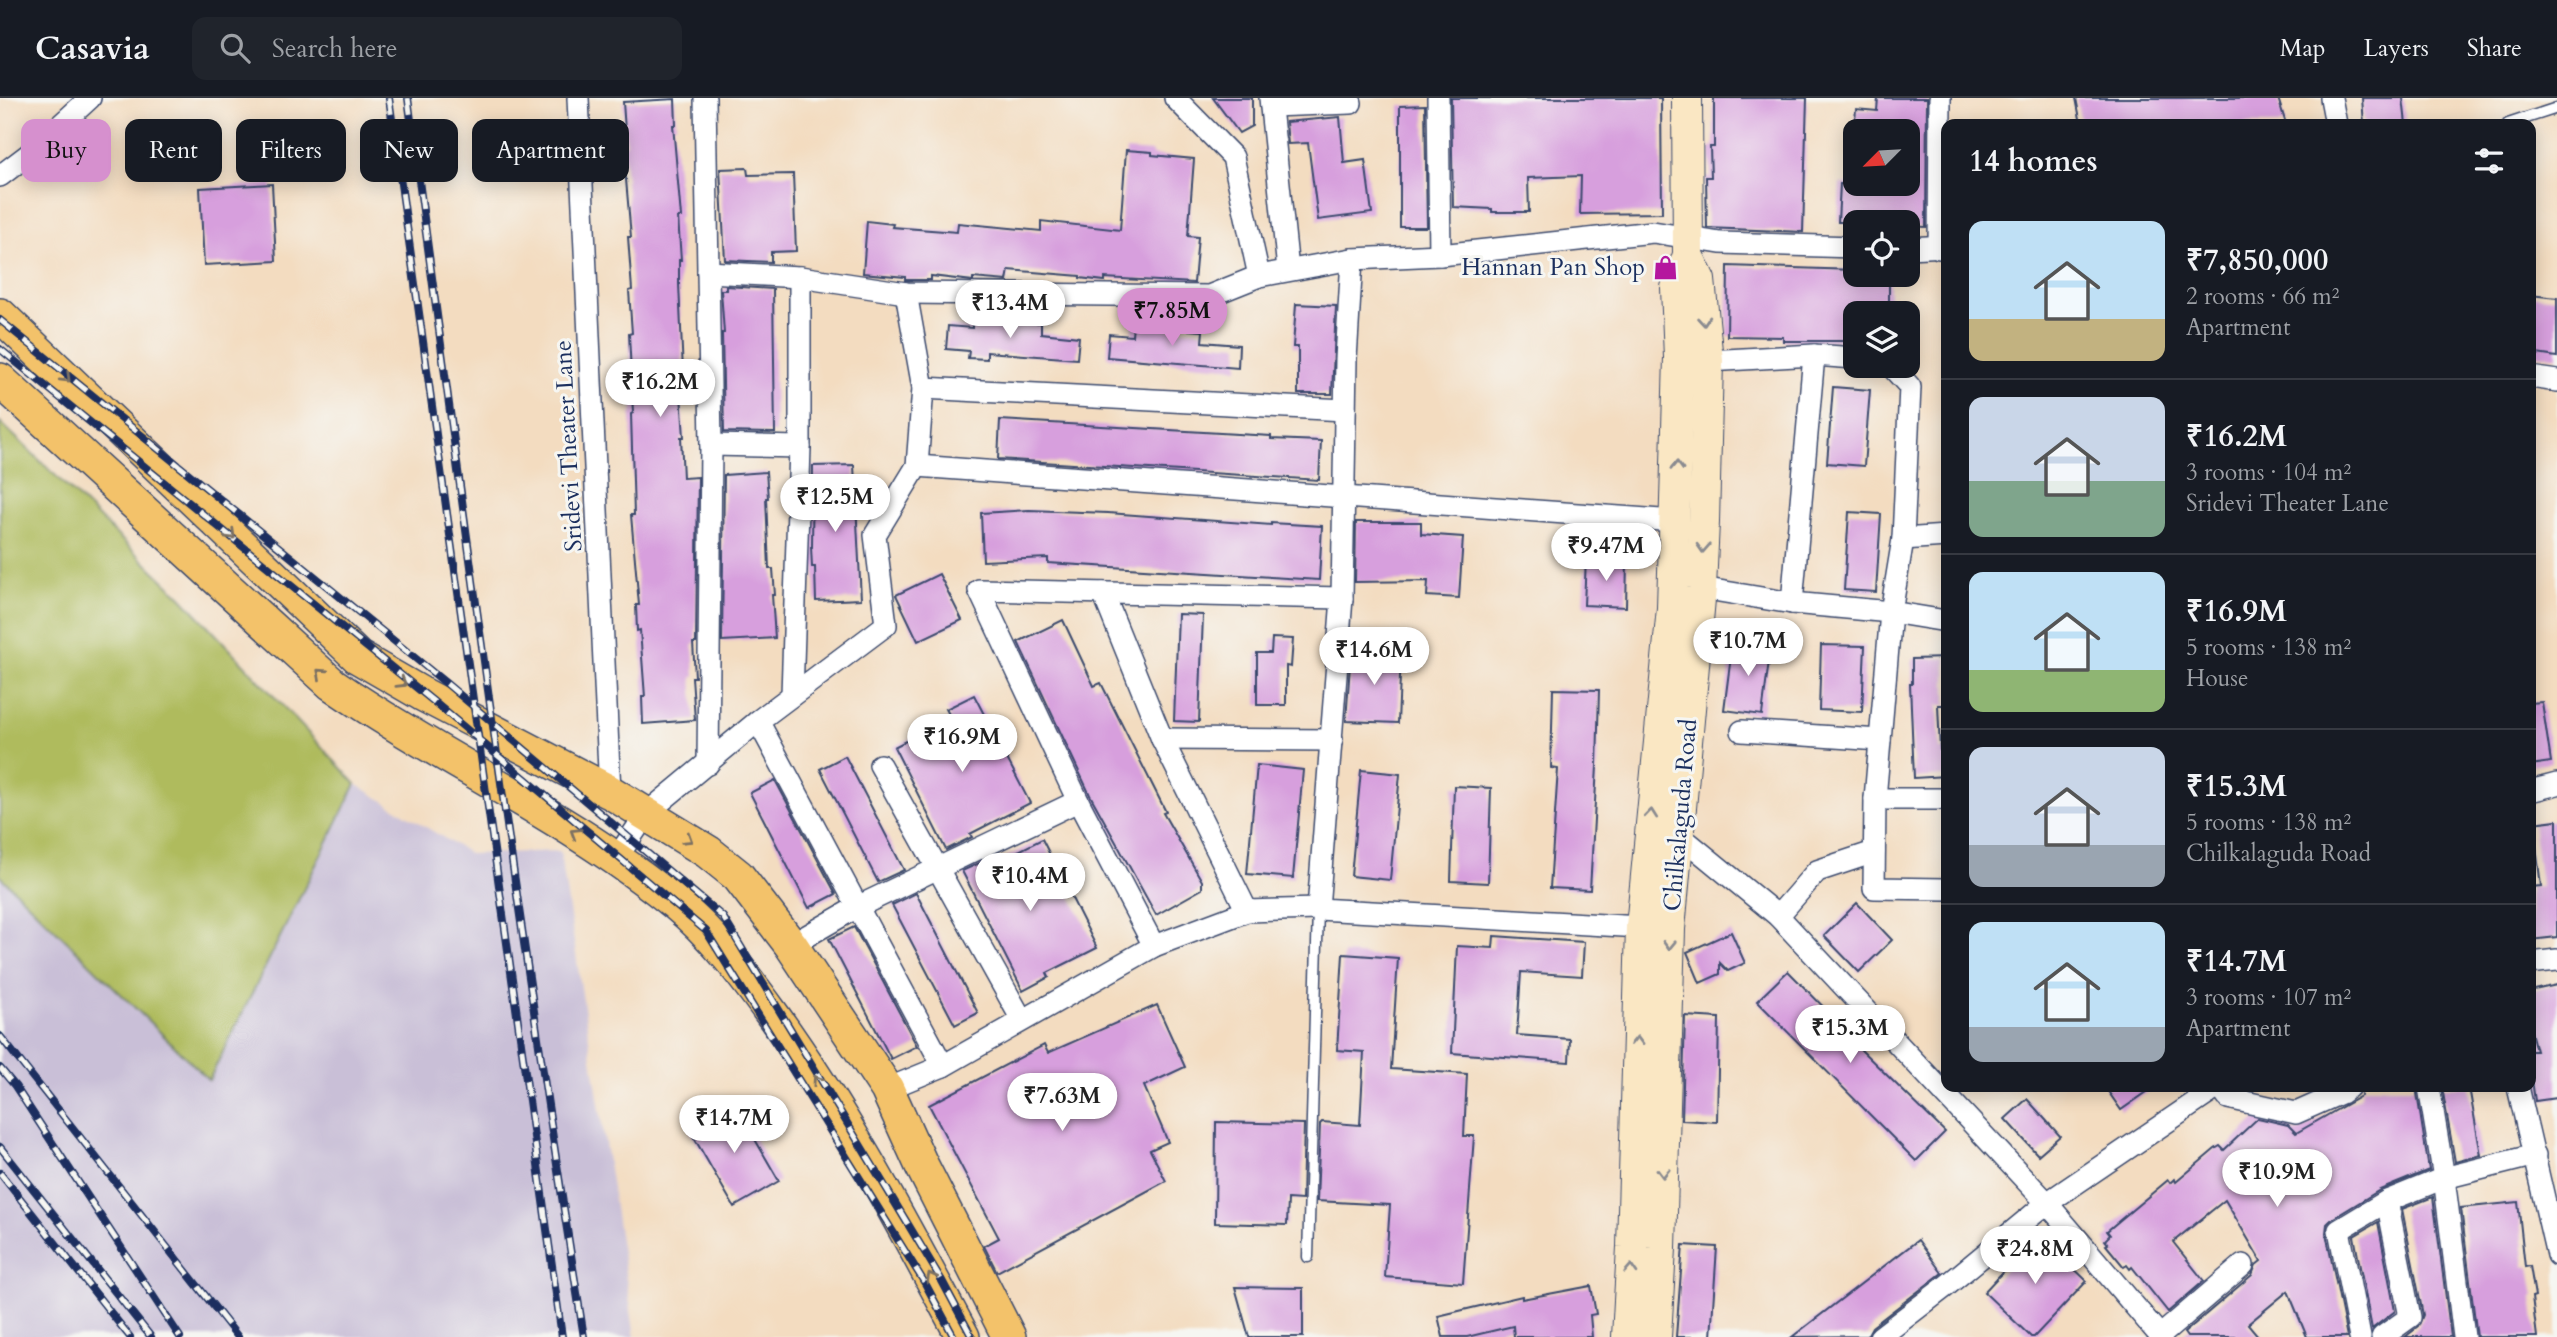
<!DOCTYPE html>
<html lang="en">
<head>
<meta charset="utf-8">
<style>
  body { margin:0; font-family:Cardo,serif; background:#20242c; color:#f1f3f6; height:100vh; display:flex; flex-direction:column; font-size:26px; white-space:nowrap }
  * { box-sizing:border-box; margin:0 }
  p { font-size:23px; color:#9ea1a6 }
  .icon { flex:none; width:38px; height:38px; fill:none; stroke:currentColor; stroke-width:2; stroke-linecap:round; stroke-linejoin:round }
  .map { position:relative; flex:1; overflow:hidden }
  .details { position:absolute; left:1941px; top:21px; width:595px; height:973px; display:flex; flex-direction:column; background:#171b24; border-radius:14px; box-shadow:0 4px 18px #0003 }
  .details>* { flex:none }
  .banner { position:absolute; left:21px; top:21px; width:665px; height:63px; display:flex; gap:14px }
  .needle { width:46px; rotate:246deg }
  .fabs { position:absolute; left:1843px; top:21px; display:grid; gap:14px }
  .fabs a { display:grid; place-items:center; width:77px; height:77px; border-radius:14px; background:#171b24; box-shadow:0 4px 18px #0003; font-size:35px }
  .price { position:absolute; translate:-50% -60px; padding:0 16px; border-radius:24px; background:#fff; color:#222; font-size:23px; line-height:46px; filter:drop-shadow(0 2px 4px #0008) }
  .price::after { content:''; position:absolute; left:50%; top:42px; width:21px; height:16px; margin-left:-10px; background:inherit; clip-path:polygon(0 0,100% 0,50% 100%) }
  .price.current { background:#d690ce; color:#111 }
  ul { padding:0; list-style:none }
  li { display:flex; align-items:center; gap:21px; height:175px; padding:0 28px }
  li+li { border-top:2px solid #363941 }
  li span { display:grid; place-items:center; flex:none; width:196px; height:140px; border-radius:14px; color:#555 }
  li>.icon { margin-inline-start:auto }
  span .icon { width:84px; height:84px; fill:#fffc; stroke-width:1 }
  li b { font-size:30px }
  h2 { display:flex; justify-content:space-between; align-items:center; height:84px; padding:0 28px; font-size:30px }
  .pill { padding:0 24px; border-radius:14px; background:#171b24; box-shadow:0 4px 18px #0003; font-size:24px; line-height:63px }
  .pill.current { background:#d690ce; color:#111 }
  header { display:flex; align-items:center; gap:42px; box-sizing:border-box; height:98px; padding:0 35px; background:#171b24; border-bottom:2px solid #363941 }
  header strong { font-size:33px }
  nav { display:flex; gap:38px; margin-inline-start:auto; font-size:24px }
  .search { width:490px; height:63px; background:#20242c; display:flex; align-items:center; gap:18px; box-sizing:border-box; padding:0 24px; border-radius:14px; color:#9ea1a6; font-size:26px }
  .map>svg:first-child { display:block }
  .industrial { fill:#c9bfd7 }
  .green { fill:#afbb5d; stroke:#65755e; stroke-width:2 }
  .building { fill:#d79fdd }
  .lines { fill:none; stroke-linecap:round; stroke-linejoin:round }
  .lane-casing { stroke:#3b496d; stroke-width:13 }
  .street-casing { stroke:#3b496d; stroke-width:24 }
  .secondary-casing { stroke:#3b496d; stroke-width:32 }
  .primary-casing { stroke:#3b496d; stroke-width:36 }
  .lane { stroke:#fff; stroke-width:10 }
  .street { stroke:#fff; stroke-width:21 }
  .secondary { stroke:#fae7c3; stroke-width:30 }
  .primary { stroke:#f3c26a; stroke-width:33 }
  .rail-casing { stroke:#1b2f5e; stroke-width:8 }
  .rail { stroke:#f6f6f2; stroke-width:5; stroke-dasharray:16; stroke-linecap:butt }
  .oneway { stroke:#8a8b90 }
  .oneway2 { stroke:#7c7163 }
  .labels { text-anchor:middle; stroke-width:6; stroke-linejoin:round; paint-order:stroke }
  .poi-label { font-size:24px; fill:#1b2f5e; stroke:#f6f6f2; text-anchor:end }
  .street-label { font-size:24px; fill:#1b2f5e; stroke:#f6f6f2 }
</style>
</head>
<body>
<header>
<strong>Casavia</strong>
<div class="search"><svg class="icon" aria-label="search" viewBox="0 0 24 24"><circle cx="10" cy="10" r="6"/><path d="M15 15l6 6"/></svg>Search here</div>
<nav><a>Map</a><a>Layers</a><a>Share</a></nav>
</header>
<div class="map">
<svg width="2557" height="1239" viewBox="0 0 2557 1239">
  <rect width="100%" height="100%" fill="#f6f6f2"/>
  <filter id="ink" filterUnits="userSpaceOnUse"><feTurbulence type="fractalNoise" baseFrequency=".0143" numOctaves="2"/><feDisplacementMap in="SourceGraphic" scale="14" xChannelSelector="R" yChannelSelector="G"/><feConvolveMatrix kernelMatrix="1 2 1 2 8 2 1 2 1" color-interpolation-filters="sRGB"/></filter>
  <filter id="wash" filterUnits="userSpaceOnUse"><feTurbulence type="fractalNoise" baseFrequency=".00686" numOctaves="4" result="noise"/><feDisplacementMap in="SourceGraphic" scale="28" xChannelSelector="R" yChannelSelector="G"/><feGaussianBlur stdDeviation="1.57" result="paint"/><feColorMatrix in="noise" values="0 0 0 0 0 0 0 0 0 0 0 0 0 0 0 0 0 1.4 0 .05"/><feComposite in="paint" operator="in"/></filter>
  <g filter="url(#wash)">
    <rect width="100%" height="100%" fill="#f3dcc0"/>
    <polygon class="industrial" points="356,686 470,756 560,753 635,1239 0,1239 0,778 209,982"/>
    <polygon class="green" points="0,324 182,500 356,686 209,982 0,778"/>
    <g id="blocks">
      <g class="building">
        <polygon points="1213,0 1252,0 1252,28 1239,35"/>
        <polygon points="1451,0 1661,0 1662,115 1580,116 1581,78 1528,80 1529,114 1492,114 1492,111 1453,109"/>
        <polygon points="1714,0 1807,0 1803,134 1707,130 1706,79 1711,79 1710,49 1714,49"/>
        <polygon points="1878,0 1927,0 1926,129 1908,128 1908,124 1838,124 1840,86 1908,86 1908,33 1854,33 1856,11 1877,13"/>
        <polygon points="2076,0 2278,0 2286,26 2081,26"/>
        <polygon points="2362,0 2403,0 2406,26 2364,26"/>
        <polygon points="675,1 676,27 673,27 681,119 678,119 681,162 679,162 679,186 684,296 681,297 684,339 681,339 683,380 698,379 696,545 693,545 695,579 692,579 695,622 643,626 642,599 645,599 640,532 637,533 636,507 639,507 631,417 634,417 631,316 633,315 629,236 632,235 629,193 632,192 628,139 631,139 623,47 626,47 623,4"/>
        <polygon points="1425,7 1427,129 1400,129 1400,8"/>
        <polygon points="1340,19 1344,65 1365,62 1372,115 1318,122 1308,45 1288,46 1286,24"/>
        <polygon points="1126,52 1152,54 1152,57 1194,61 1188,138 1198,139 1194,185 1105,180 1105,183 1080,180 1080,178 1009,172 1007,183 973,180 973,183 931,178 931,182 905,182 905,179 863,175 867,123 893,126 892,129 957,134 958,125 1041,133 1041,123 1120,132"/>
        <polygon points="747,70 748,77 793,76 796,153 771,154 771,164 725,162 720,71"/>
        <polygon points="272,86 276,163 204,167 200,90"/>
        <polygon points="1728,168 1855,172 1855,177 1889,177 1889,215 1855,215 1855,243 1783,243 1783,239 1727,238"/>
        <polygon points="726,188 773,191 775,335 724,334 722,235 724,235 721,192 726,192"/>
        <polygon points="2530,197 2557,200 2557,259 2530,255"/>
        <polygon points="1296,206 1336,208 1332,296 1298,296 1298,249 1293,249"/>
        <polygon points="972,219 1041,225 1041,235 1079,239 1077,261 987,254 987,261 968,260 969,253 946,251 948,228 972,230"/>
        <polygon points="1133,228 1203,233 1202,244 1239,247 1238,270 1107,259 1109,236 1132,238"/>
        <polygon points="1833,289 1870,292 1864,368 1827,365"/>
        <polygon points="1000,322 1271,338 1271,341 1321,343 1319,382 998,361"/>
        <polygon points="854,367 861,501 816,503 815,469 812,469 811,449 812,449 813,368"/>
        <polygon points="766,374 768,400 766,400 769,471 773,471 775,497 772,497 775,540 722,543 724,377"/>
        <polygon points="1029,412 1108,415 1271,427 1271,425 1322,428 1319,482 1048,465 1048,460 983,463 981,415"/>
        <polygon points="1849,414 1881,416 1876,494 1844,492"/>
        <polygon points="1356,424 1421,424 1421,436 1463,439 1459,500 1427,498 1428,483 1355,484"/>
        <polygon points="1586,460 1627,462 1626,509 1584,507"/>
        <polygon points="939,476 962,522 918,543 896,497"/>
        <polygon points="1178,516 1203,517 1199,624 1174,623"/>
        <polygon points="1063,522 1094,588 1101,585 1166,714 1163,715 1202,783 1202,791 1156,817 1090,697 1018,544"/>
        <polygon points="1272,540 1293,541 1291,569 1286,568 1286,607 1257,607 1257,555 1271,555"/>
        <polygon points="1733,542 1771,547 1762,617 1724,612"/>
        <polygon points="1821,547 1865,548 1862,614 1819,612"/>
        <polygon points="1351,553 1401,555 1398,625 1346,623"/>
        <polygon points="1946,560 1946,607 1938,607 1940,652 1946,652 1946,678 1914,680 1910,586 1912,586 1912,561"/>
        <polygon points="1553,591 1599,592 1597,668 1590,792 1550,790 1558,671 1551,670"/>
        <polygon points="974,597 1030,705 970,736 972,739 946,752 894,649 951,620 946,611"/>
        <polygon points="2542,604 2551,664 2530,667 2530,605"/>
        <polygon points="845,658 904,772 878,784 820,671"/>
        <polygon points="1257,667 1303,672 1293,780 1247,776"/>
        <polygon points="1361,672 1400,676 1390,782 1351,778"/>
        <polygon points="775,682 836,796 809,810 750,695"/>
        <polygon points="1454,688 1491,690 1488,785 1451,783"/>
        <polygon points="2557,722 2557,839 2530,842 2530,789 2541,788 2533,725"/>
        <polygon points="1042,741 1097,850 1047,875 1049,879 1023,893 962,773 984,763 987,769"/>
        <polygon points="916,795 978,915 955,927 892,807"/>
        <polygon points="1857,805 1892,842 1859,874 1824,838"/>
        <polygon points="854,829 917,948 891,961 829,841"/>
        <polygon points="1731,834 1745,865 1728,873 1720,865 1720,876 1700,885 1687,854"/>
        <polygon points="1494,838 1584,844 1582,878 1521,874 1517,937 1570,941 1569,964 1452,955 1457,848 1493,850"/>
        <polygon points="1343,856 1398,860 1391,971 1467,976 1464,1038 1474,1038 1463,1185 1385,1179 1390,1107 1317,1103 1320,1026 1322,1024 1360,1027 1364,954 1337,952"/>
        <polygon points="1788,873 1857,943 1855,946 1945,1034 1916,1063 1757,903"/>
        <polygon points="2557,887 2557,1000 2535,1003 2530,968 2530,953 2536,953 2530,930 2530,893"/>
        <polygon points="1157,907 1185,969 1144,988 1168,1044 1150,1052 1166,1083 997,1174 984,1148 999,1140 929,1007 1044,947 1048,955"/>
        <polygon points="1685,918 1719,920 1717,1024 1682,1022"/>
        <polygon points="2105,989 2154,989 2121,1012"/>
        <polygon points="2362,989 2416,989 2429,1072 2380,1092 2332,1121 2327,1126 2326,1135 2347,1239 2307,1239 2288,1193 2248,1226 2259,1239 2187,1239 2184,1235 2252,1177 2256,1167 2261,1163 2225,1102 2173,1144 2204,1183 2168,1214 2132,1169 2130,1171 2127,1167 2124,1169 2106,1147 2108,1146 2105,1142 2110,1137 2107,1133 2168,1082 2170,1085 2174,1081 2176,1084 2215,1051 2220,1048 2224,1052 2258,1020 2288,1027 2296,1035 2361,998"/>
        <polygon points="2442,989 2469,989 2481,1057 2455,1064"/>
        <polygon points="2027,1001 2060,1038 2038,1057 2005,1021"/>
        <polygon points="734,1005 779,1083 734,1109 689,1031"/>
        <polygon points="1216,1024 1304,1026 1302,1102 1288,1101 1287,1127 1215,1125"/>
        <polygon points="2433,1099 2451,1239 2405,1239 2418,1229 2423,1217 2402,1111"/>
        <polygon points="2518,1104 2525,1169 2530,1168 2535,1198 2532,1199 2537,1239 2477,1239 2461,1110"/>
        <polygon points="2378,1124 2395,1213 2372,1231 2354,1138"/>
        <polygon points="2038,1136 2087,1183 2034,1239 2031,1239 1984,1194"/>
        <polygon points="1918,1142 1942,1175 1872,1229 1867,1238 1792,1239"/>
        <polygon points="1683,1147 1717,1149 1711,1239 1676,1239"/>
        <polygon points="1591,1188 1596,1216 1590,1217 1592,1239 1514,1239 1513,1228 1467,1239 1443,1239 1438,1218 1522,1198 1522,1201"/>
        <polygon points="1235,1189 1303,1190 1303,1239 1249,1239"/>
      </g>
    </g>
  </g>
  <g filter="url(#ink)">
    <use href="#blocks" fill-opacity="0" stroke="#3b496d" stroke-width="2"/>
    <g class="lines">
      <defs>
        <g id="lane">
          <polyline points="2508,26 2557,10"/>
          <polyline points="1308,1159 1318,811"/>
        </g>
        <g id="street">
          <polyline points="578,0 610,694"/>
          <polyline points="705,0 711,347 708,666"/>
          <polyline points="1175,0 1233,59 1259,178"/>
          <polyline points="1270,0 1288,172"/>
          <polyline points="1438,0 1440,157"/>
          <polyline points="2331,0 2336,26"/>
          <polyline points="1271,8 1351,5"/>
          <polyline points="0,78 29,56 90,0"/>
          <polyline points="1908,150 1946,148"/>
          <polyline points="1939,150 1940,0"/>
          <polyline points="708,174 800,179 906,195 1209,198 1259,178 1352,161 1440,157 1653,134 1720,145 1855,149"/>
          <polyline points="1708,263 1814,257 1855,260"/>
          <polyline points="1891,268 1910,289 1903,441 1891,514 1875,701 1874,790 1946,791"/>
          <polyline points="2530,279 2557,283"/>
          <polyline points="923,290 1345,312"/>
          <polyline points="711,347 800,349"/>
          <polyline points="917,368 1675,423"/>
          <polyline points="1903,441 1946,438"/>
          <polyline points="1701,490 1792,505 1891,514 1946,523"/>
          <polyline points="1103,495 1162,641 1247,813"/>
          <polyline points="1792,505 1814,257"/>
          <polyline points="792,597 800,349 800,179"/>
          <polyline points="758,623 943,968"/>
          <polyline points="1742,633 1880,642"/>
          <polyline points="1162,641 1332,642"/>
          <polyline points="880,667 1022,922"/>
          <polyline points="2530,693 2557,686"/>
          <polyline points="1875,701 1946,701"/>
          <polyline points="1678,736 1778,818 2047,1105 2161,1239"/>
          <polyline points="616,761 647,715 758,623 886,527 875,437 917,368 923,290 906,195"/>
          <polyline points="1318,811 1342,500 1346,261 1352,161"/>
          <polyline points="1778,818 1817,773 1874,754"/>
          <polyline points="791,847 857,809 1078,703"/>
          <polyline points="1154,848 1078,703 979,492 1342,500"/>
          <polyline points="2530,865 2557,862"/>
          <polyline points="2220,989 2228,1000 2296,1015 2341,995 2349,989"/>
          <polyline points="2429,989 2444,1080 2464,1239"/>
          <polyline points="2518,989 2557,1157"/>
          <polyline points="887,991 943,968 1154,848 1247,813 1318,811 1641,829"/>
          <polyline points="2160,1238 2243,1167"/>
          <polyline points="1880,1239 1945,1189 2047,1105 2218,989"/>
          <polyline points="2360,1239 2339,1132 2387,1103"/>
          <polyline points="2382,1239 2410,1219 2387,1103 2444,1080 2535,1057"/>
        </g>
        <g id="secondary">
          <polyline points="1627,1239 1632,1149 1641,829 1672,510 1679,259 1676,190 1688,157 1687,0"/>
          <polyline points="1656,1239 1661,1150 1670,831 1701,490 1704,424 1708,263 1700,182 1688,157"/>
        </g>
        <g id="primary">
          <polyline points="0,217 358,559 422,596 610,694 708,754 738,778 791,847 887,991 921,1066 1009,1239"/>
          <path d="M0,282l332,304c112,77 238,133 343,219 38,31 69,72 97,111 74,102 132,213 191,323"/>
        </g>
      </defs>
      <use href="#lane" class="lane-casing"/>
      <use href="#street" class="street-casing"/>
      <use href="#secondary" class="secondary-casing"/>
      <use href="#primary" class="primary-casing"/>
      <use href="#lane" class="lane"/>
      <use href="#street" class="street"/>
      <use href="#secondary" class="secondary"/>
      <use href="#primary" class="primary"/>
      <defs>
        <g id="rail">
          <polyline points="389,0 562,1239"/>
          <path d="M408,0c55,413 110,827 176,1239"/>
          <polyline points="0,222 447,586 723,819 941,1181 972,1239"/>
          <polyline points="0,251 433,603 706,833 926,1187 954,1239"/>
          <polyline points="0,938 238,1239"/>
          <polyline points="0,970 15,988 180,1239"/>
          <polyline points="0,1049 151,1239"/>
          <polyline points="0,1075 130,1239"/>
        </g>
      </defs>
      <use href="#rail" class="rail-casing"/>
      <use href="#rail" class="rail"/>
    </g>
    <defs><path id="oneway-chevron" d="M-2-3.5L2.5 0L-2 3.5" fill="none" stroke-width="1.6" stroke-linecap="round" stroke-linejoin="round" transform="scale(1.75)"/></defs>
    <g class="oneway">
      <use href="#oneway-chevron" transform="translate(1704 223) rotate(85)"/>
      <use href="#oneway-chevron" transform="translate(1677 368) rotate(-89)"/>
      <use href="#oneway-chevron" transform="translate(1703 450) rotate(93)"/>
      <use href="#oneway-chevron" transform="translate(1651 716) rotate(-84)"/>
      <use href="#oneway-chevron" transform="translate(1669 847) rotate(92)"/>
      <use href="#oneway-chevron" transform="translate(1637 943) rotate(-89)"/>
      <use href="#oneway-chevron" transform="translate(1663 1075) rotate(91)"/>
      <use href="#oneway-chevron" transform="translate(1631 1171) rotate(-87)"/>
    </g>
    <g class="oneway2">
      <use href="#oneway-chevron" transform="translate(66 280) rotate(44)"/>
      <use href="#oneway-chevron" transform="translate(231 437) rotate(44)"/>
      <use href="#oneway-chevron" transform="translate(321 575) rotate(-138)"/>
      <use href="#oneway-chevron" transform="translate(402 585) rotate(31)"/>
      <use href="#oneway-chevron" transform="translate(575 735) rotate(-148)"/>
      <use href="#oneway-chevron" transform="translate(688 741) rotate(32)"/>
      <use href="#oneway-chevron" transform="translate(817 982) rotate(-124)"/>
      <use href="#oneway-chevron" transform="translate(931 1179) rotate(-118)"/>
    </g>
  </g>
  <defs>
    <symbol id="shop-bare" viewBox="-9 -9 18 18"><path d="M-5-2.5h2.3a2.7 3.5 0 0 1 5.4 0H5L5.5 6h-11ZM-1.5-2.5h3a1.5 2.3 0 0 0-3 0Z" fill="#b5179e" stroke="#f6f6f2" stroke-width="2.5" paint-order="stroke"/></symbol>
  </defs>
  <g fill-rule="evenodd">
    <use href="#shop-bare" x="1648" y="152" width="35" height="35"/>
  </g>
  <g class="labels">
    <g class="poi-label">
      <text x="1645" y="177">Hannan Pan Shop</text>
    </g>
    <g class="street-label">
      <text transform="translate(568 348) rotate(-93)" y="8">Sridevi Theater Lane</text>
      <text transform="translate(1680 717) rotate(-85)" y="8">Chilkalaguda Road</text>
    </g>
  </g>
</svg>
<div class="fabs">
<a><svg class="needle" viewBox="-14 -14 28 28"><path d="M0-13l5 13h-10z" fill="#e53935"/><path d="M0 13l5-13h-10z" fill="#9ea1a6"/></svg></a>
<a><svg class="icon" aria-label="locate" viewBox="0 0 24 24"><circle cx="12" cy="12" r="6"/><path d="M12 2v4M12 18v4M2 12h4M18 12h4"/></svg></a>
<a><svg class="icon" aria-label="layers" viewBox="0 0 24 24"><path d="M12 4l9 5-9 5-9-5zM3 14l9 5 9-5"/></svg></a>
</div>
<b class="price" style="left:1010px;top:242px">₹13.4M</b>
<b class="price current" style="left:1172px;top:250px">₹7.85M</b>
<b class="price" style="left:660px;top:321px">₹16.2M</b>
<b class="price" style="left:835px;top:436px">₹12.5M</b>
<b class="price" style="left:1606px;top:485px">₹9.47M</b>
<b class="price" style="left:1748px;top:580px">₹10.7M</b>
<b class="price" style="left:1374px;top:589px">₹14.6M</b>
<b class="price" style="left:962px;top:676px">₹16.9M</b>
<b class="price" style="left:1030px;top:815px">₹10.4M</b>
<b class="price" style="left:1850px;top:967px">₹15.3M</b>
<b class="price" style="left:1062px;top:1035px">₹7.63M</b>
<b class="price" style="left:734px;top:1057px">₹14.7M</b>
<b class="price" style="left:2277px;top:1111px">₹10.9M</b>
<b class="price" style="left:2035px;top:1188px">₹24.8M</b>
<div class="banner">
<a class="pill current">Buy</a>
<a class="pill">Rent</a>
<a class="pill">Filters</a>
<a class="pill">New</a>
<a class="pill">Apartment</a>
</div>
<section class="details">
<h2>14 homes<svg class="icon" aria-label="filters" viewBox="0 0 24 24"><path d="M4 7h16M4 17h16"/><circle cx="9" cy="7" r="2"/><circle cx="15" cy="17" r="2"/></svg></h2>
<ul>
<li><span style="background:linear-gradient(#bfe0f5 70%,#c2b280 0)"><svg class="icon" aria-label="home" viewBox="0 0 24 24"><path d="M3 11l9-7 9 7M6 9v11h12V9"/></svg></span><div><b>₹7,850,000</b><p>2 rooms · 66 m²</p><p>Apartment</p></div></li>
<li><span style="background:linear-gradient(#c9d6e8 60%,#7fa58c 0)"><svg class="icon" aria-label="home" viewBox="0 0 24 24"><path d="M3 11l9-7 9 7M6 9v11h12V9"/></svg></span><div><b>₹16.2M</b><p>3 rooms · 104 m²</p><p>Sridevi Theater Lane</p></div></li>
<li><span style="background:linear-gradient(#bfe0f5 70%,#8fb573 0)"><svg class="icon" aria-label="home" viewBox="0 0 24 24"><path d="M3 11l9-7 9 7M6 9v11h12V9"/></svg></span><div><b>₹16.9M</b><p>5 rooms · 138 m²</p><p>House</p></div></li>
<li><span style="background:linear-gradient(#c9d6e8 70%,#9aa5b1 0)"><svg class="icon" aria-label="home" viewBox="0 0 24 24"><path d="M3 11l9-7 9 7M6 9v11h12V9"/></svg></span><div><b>₹15.3M</b><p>5 rooms · 138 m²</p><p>Chilkalaguda Road</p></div></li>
<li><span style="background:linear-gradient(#bfe0f5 75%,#9aa5b1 0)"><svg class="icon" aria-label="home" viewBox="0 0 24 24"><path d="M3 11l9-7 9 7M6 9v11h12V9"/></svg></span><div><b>₹14.7M</b><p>3 rooms · 107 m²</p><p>Apartment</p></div></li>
</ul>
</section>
</div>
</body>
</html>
